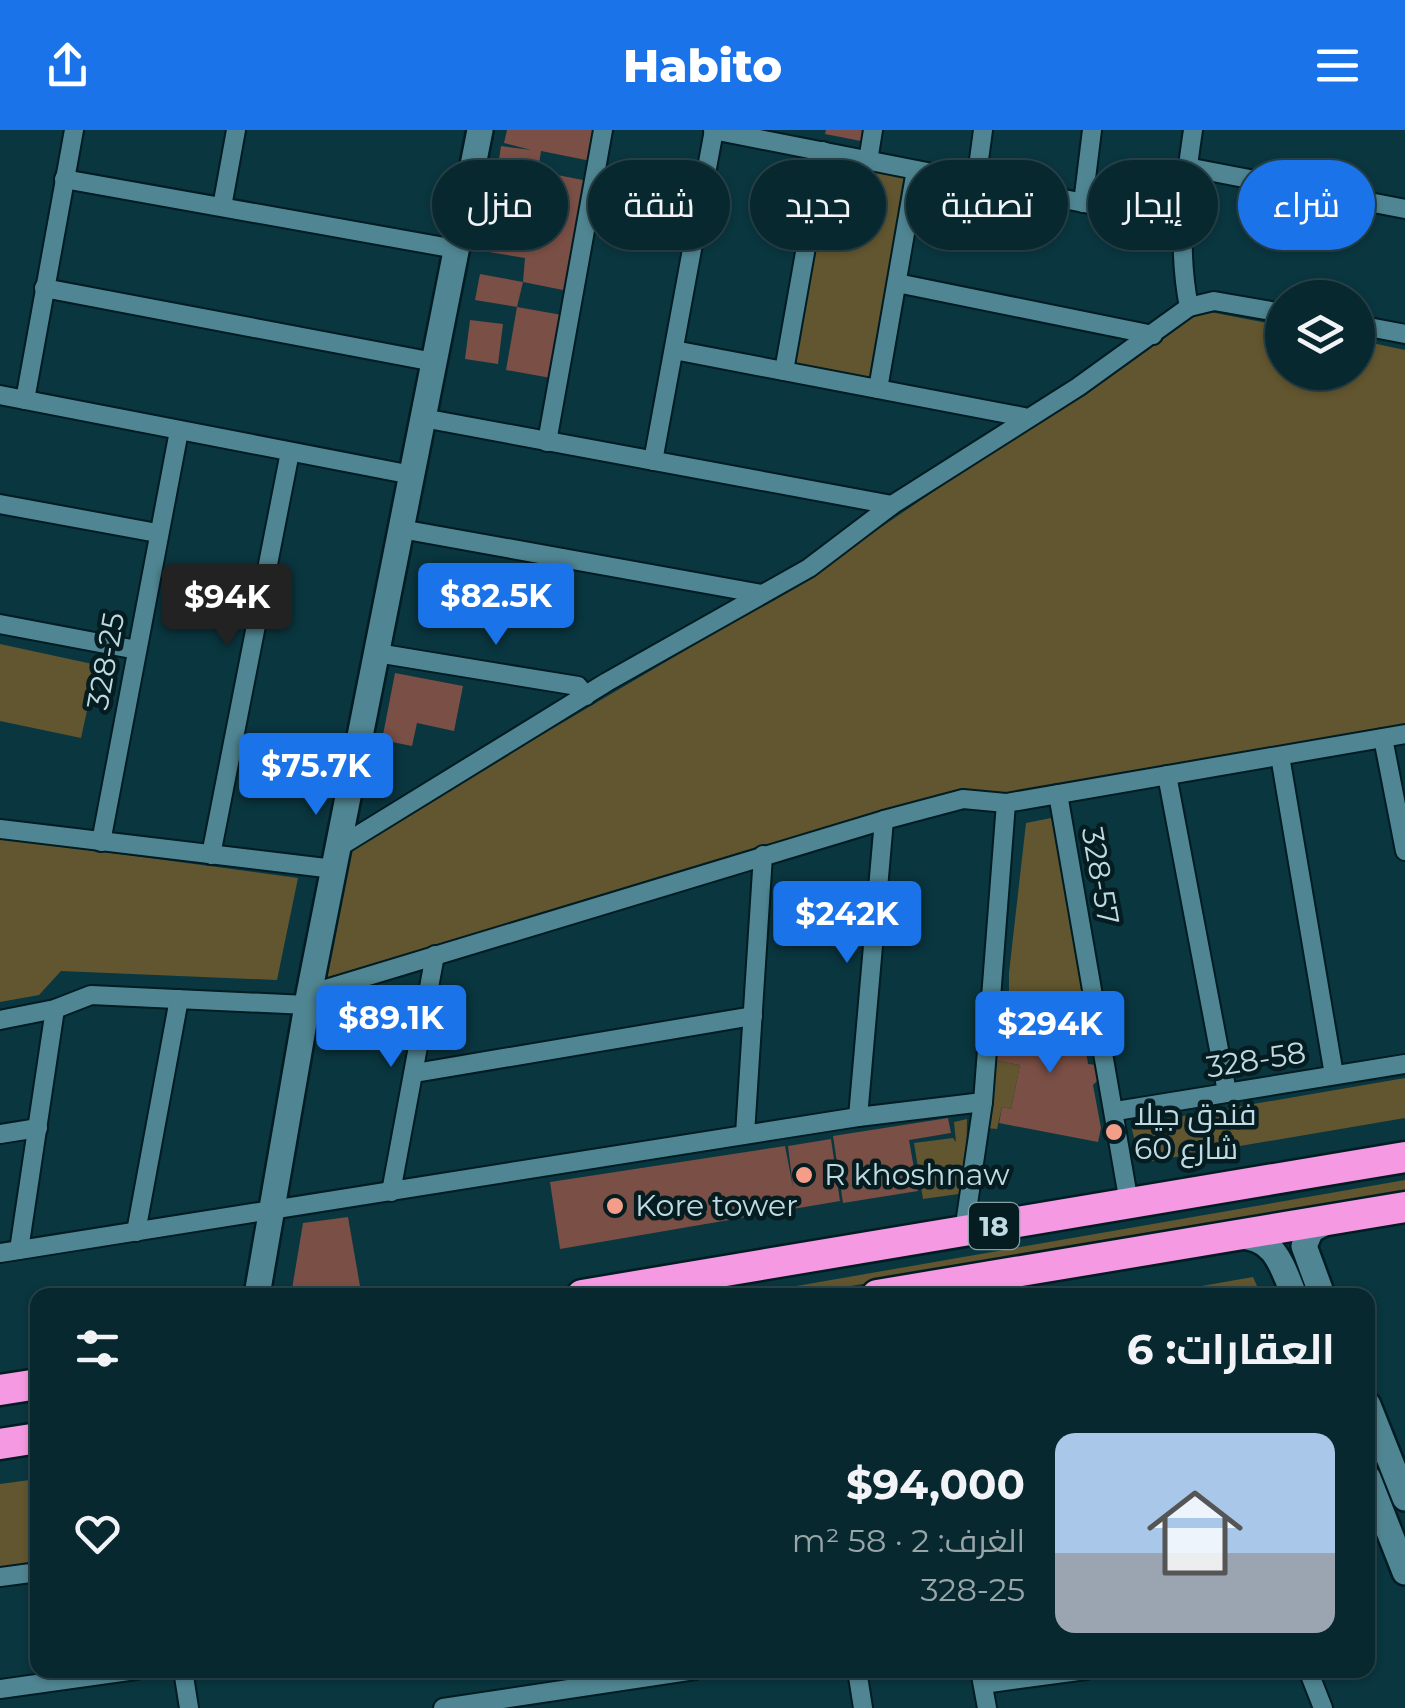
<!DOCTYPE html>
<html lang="ar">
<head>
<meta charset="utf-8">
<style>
  body { margin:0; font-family:Montserrat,Cairo,sans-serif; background:#16343b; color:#f1f3f6; direction:rtl; height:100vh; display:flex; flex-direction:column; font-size:38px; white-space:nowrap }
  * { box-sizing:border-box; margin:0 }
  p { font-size:32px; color:#98a6aa }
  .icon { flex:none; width:55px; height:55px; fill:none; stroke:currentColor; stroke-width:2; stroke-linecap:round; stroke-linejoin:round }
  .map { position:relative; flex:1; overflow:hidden; direction:ltr }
  .drawer { position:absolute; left:30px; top:1158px; width:1345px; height:390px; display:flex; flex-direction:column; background:#08282f; border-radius:20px; box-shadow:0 2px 8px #0004,0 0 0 2px #29444b; direction:rtl }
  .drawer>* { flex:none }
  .guide { position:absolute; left:30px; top:30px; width:1345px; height:90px; direction:rtl; display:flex; gap:20px }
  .fabs { position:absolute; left:1265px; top:150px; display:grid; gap:20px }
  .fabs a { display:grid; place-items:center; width:110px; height:110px; border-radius:50%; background:#08282f; box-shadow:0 2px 8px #0004,0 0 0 2px #29444b; font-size:50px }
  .price { position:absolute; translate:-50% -85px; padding:0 22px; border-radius:10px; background:#1a73e8; color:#fff; font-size:32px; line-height:65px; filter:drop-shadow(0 2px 5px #0008) }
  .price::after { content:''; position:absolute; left:50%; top:60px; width:30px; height:22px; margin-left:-15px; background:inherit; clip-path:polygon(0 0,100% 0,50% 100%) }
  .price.active { background:#222; color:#fff }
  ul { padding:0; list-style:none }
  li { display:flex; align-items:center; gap:30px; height:250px; padding:0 40px }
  li span { display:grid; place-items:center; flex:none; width:280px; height:200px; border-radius:20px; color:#555 }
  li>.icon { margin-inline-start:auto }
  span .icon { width:120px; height:120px; fill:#fffc; stroke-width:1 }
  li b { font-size:42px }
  h2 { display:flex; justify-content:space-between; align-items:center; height:120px; padding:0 40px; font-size:42px }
  .chip { padding:0 35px; border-radius:45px; background:#08282f; box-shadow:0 2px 8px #0004,0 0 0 2px #29444b; font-size:35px; line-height:90px }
  .chip.active { background:#1a73e8; color:#fff }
  header { display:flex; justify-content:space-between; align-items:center; height:130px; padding:0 40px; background:#1a73e8; color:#fff; font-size:45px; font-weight:800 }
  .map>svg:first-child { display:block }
  .green { fill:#61562f }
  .building { fill:#7a4f45 }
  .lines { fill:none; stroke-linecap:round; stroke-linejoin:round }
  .street-casing { stroke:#011c22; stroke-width:22 }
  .secondary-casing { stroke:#011c22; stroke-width:30 }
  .highway-casing { stroke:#011c22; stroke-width:35 }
  .street { stroke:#508693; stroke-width:18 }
  .secondary { stroke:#508693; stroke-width:25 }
  .highway { stroke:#f599e2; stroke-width:30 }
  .poi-dot { fill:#f49e89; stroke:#051c21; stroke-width:4 }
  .labels { text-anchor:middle; stroke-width:9; stroke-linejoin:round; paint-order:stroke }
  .shield { fill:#051c21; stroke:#88a1a7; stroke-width:2.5 }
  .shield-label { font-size:28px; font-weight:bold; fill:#c0dae1 }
  .street-label { font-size:30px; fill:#c0dae1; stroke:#051c21 }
  .poi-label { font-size:30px; fill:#c0dae1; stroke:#051c21; text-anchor:start }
</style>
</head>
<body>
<header><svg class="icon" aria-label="menu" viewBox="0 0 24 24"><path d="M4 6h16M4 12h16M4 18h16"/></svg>Habito<svg class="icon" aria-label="share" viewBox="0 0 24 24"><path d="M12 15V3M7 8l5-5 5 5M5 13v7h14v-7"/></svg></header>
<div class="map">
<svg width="1405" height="1578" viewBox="0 0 1405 1578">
  <rect width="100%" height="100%" fill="#0a363f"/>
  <g class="green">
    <polygon points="834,35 908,47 870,248 793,235"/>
    <polygon points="1200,180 1282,196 1282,242 1358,242 1358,210 1405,220 1405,600 1001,675 985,663 917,671 318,852 343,722 799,453"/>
    <polygon points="0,514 97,535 81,608 0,591"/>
    <polygon points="1051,688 1055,690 1086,883 1033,869 1027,887 1009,884 1009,843 1026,693"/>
    <polygon points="0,708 298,748 277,850 61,841 39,865 0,872"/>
    <polygon points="993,930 1020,935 1011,979 1002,977 997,999 987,998"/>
    <polygon points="1405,948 1405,988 1140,1033 1131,995"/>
    <polygon points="967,989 966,1063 923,1069 914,1013 953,1008 956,1012 954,992"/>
    <polygon points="1405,1050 1405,1065 796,1165 745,1165"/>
    <polygon points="1253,1147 1261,1165 1150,1165"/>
    <polygon points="37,1349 37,1433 0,1438 0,1354"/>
  </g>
  <g class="building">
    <polygon points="507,0 596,0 591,31 541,21 535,62 495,56 501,16 531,20 504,13"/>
    <polygon points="826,0 864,0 861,11 825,4"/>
    <polygon points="542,42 588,51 568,161 523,152 525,128 483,121 491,78 533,85"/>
    <polygon points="480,144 523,152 517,177 475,170"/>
    <polygon points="517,177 562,185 551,248 506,240"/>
    <polygon points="470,190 503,194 498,234 465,229"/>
    <polygon points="395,543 463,556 454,601 417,593 412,616 382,610"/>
    <polygon points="1035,874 1072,881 1068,905 1084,908 1088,934 1096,935 1099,949 1093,955 1101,998 1098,1012 999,993 1002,977 1011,979 1020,935 993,930 1002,888 1031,893"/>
    <polygon points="948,988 951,1003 909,1010 918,1061 843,1073 833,1006"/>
    <polygon points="831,1009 840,1071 560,1119 550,1052 785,1016 793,1057 788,1016"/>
    <polygon points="348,1087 360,1156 291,1165 303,1093"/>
  </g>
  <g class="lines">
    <defs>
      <g id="street">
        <polyline points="713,0 1181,92"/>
        <polyline points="868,31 873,0"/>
        <polyline points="1187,37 1405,79"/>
        <polyline points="64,49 456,119"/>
        <polyline points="976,52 983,0"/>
        <polyline points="1083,73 1092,0"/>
        <polyline points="222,77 236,0"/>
        <polyline points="897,153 1153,205"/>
        <polyline points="44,158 434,232"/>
        <polyline points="1189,177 1214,171 1282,183"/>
        <polyline points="1358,195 1405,204"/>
        <polyline points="674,220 1024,287"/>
        <polyline points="784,241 823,21"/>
        <polyline points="878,259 916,40"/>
        <polyline points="0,265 412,345"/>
        <polyline points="25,270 74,0"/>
        <polyline points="423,288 892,375"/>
        <polyline points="547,312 603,0"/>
        <polyline points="653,331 714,0"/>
        <polyline points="0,374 157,403"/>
        <polyline points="401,399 762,464"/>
        <polyline points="0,494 137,520"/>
        <polyline points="377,523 578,556 586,566"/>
        <polyline points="1383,608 1405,721"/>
        <polyline points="1280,626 1334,945"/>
        <polyline points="1167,645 1227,962"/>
        <polyline points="1058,664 1129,1073"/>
        <polyline points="0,699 334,739"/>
        <polyline points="101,712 179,301"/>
        <path d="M339,717l268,-165 202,-114 83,-63 186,-118 111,-80c-12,-60 -5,-117 4,-177"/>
        <polyline points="211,725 290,322"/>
        <polyline points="309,864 884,690 963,669 1006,673 1405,604"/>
        <polyline points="0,890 55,879 91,865 307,875"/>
        <polyline points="415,943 753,886"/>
        <polyline points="1116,981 1405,934"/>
        <polyline points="858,987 884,690"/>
        <polyline points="0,1004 38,998"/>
        <polyline points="745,1004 763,725"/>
        <polyline points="391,1062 435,825"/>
        <polyline points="964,1101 983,972 1006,673"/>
        <polyline points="136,1102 179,869"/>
        <polyline points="19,1120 55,879"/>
        <polyline points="0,1123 858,987 983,972"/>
        <polyline points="0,1447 38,1442"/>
        <polyline points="183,1540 189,1578"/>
        <polyline points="857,1540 863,1578"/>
        <polyline points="980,1540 987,1578"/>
        <polyline points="1308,1540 1323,1578"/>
        <polyline points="983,1554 1086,1540"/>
        <polyline points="0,1559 136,1540"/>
        <polyline points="443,1578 695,1540"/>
      </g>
      <g id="secondary">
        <path d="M1238,1106c37,0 44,30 56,59"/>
        <polyline points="257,1165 309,864 480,0"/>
        <polyline points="1322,1165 1304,1116 1311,1100 1328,1091"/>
        <polyline points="1368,1275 1405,1368"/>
        <polyline points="1368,1348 1405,1442"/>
      </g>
      <g id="highway">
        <polyline points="582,1165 1405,1027"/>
        <polyline points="877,1165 1405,1077"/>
        <polyline points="0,1260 38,1254"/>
        <polyline points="0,1314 38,1308"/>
      </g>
    </defs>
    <use href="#street" class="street-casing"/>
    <use href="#secondary" class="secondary-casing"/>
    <use href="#highway" class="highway-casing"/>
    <use href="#street" class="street"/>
    <use href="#secondary" class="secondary"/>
    <use href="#highway" class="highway"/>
  </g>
  <g class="poi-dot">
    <circle cx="1114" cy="1002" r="10"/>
    <circle cx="804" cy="1045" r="10"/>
    <circle cx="615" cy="1076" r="10"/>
  </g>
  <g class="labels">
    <rect class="shield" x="969" y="1073" width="50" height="46" rx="8"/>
    <g class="shield-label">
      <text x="994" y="1106">18</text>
    </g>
    <g class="street-label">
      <text transform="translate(106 531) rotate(-80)" y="10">328-25</text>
      <text transform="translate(1100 746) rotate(80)" y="10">328-57</text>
      <text transform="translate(1256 930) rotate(-9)" y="10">328-58</text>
    </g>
    <g class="poi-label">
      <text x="1134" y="995">فندق جيلا<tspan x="1134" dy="34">شارع 60</tspan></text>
      <text x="824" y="1055">R khoshnaw</text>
      <text x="635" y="1086">Kore tower</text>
    </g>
  </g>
</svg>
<div class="fabs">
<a><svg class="icon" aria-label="layers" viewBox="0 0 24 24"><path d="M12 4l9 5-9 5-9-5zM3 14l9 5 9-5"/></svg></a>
</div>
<b class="price" style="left:496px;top:518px">$82.5K</b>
<b class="price active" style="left:227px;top:519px">$94K</b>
<b class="price" style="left:316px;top:688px">$75.7K</b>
<b class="price" style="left:847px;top:836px">$242K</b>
<b class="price" style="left:391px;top:940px">$89.1K</b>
<b class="price" style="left:1050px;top:946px">$294K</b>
<div class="guide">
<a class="chip active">شراء</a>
<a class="chip">إيجار</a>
<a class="chip">تصفية</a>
<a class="chip">جديد</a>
<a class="chip">شقة</a>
<a class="chip">منزل</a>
</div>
<section class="drawer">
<h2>العقارات: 6<svg class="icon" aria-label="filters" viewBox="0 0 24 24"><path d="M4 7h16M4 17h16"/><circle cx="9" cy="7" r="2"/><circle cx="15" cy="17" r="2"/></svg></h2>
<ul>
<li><span style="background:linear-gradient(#a9c7e8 60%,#9aa5b1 0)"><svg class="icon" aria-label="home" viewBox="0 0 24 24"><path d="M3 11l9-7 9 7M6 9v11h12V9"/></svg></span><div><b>$94,000</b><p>الغرف: 2 · 58 m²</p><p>328-25</p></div><svg class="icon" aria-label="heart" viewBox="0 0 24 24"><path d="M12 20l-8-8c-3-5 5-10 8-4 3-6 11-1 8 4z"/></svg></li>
</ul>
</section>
</div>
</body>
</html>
